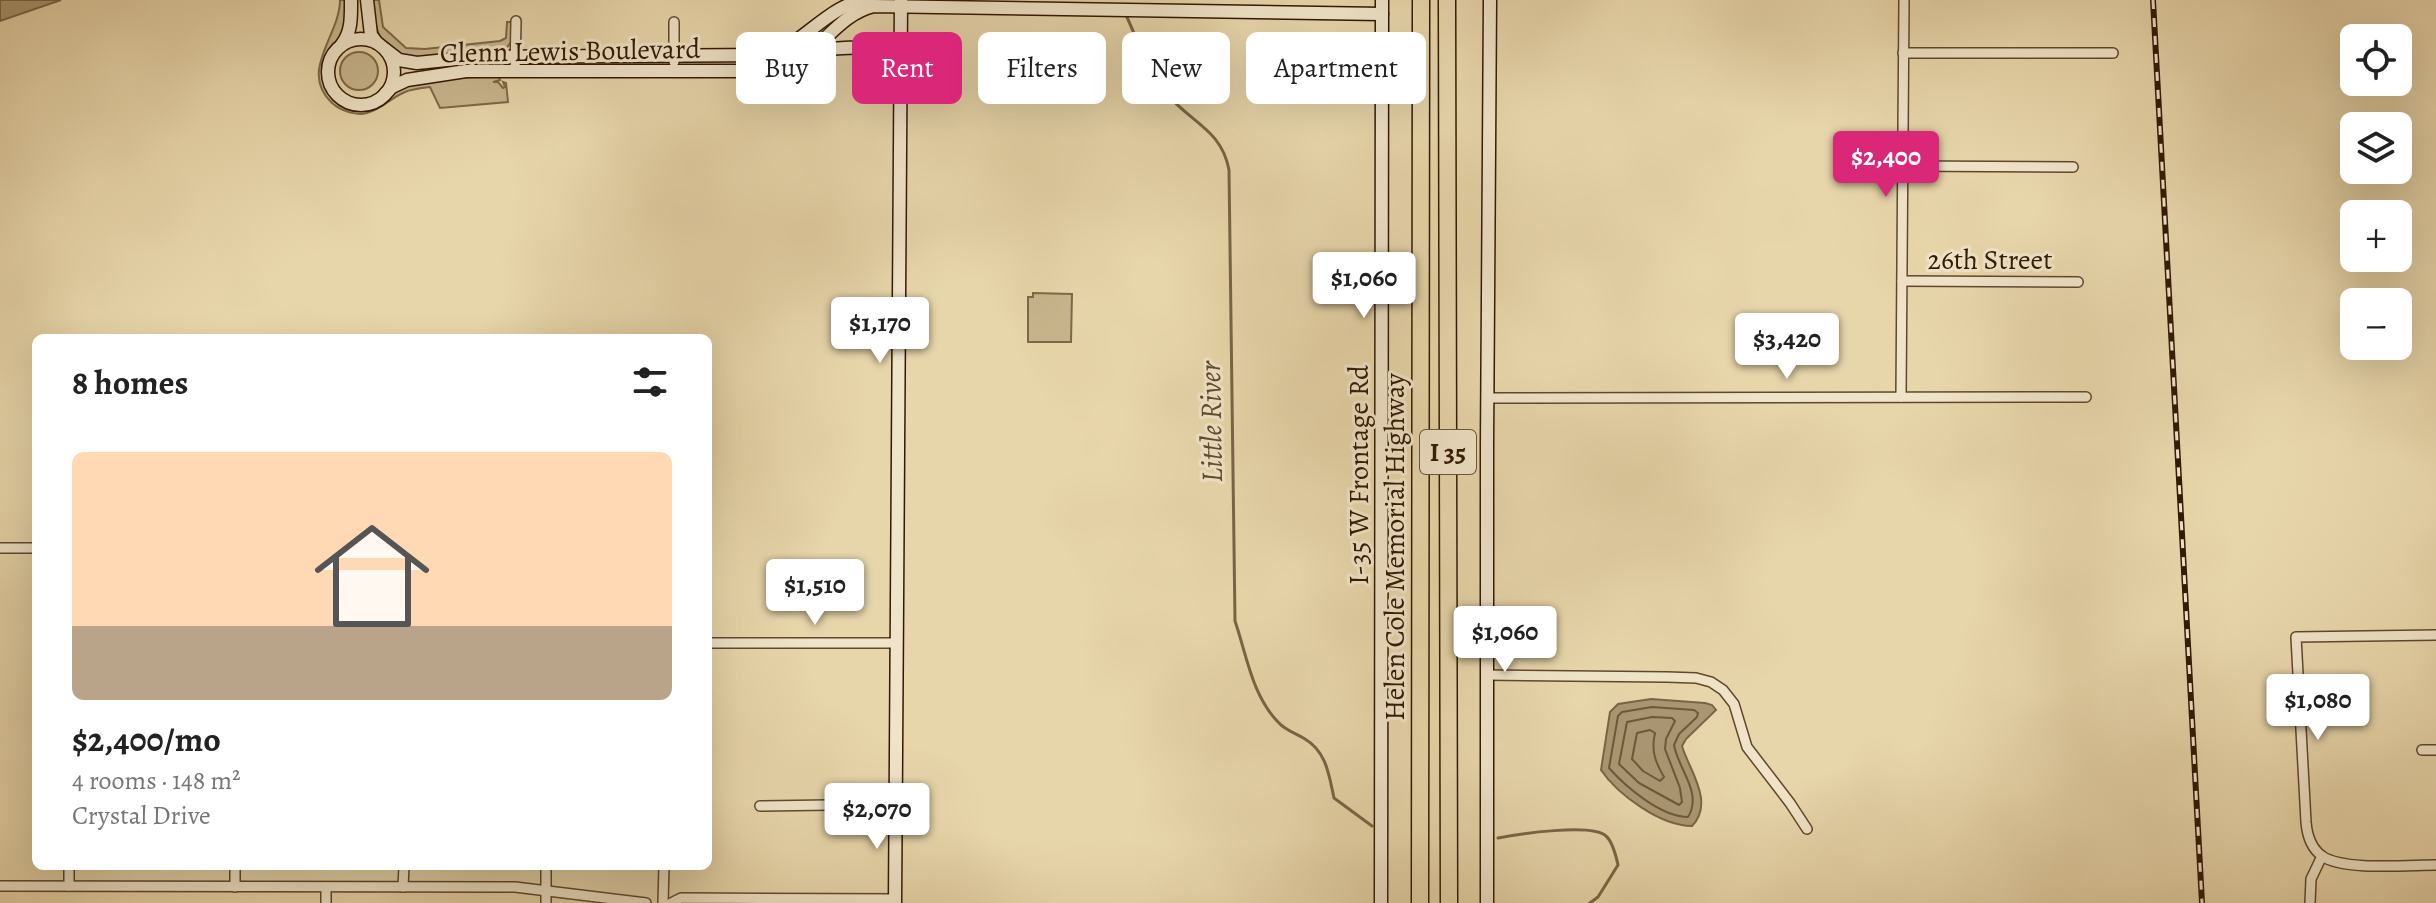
<!DOCTYPE html>
<html lang="en">
<head>
<meta charset="utf-8">
<style>
  body { margin:0; font-family:Alegreya,serif; background:#f6f6f6; color:#222; height:100vh; display:flex; flex-direction:column; font-size:30px; white-space:nowrap }
  * { box-sizing:border-box; margin:0 }
  p { font-size:26px; color:#767676 }
  .icon { flex:none; width:44px; height:44px; fill:none; stroke:currentColor; stroke-width:2; stroke-linecap:round; stroke-linejoin:round }
  .map { position:relative; flex:1; overflow:hidden }
  .details { position:absolute; left:32px; top:334px; width:680px; height:536px; display:flex; flex-direction:column; background:#fff; border-radius:12px; box-shadow:0 8px 32px #0002 }
  .details>* { flex:none }
  .guide { position:absolute; left:736px; top:32px; width:760px; height:72px; display:flex; gap:16px }
  .tools { position:absolute; left:2340px; top:24px; display:grid; gap:16px }
  .tools a { display:grid; place-items:center; width:72px; height:72px; border-radius:12px; background:#fff; box-shadow:0 8px 32px #0002; font-size:40px }
  .price { position:absolute; translate:-50% -68px; padding:0 18px; border-radius:8px; background:#fff; color:#222; font-size:26px; line-height:52px; filter:drop-shadow(0 2px 4px #0008) }
  .price::after { content:''; position:absolute; left:50%; top:48px; width:24px; height:18px; margin-left:-12px; background:inherit; clip-path:polygon(0 0,100% 0,50% 100%) }
  .price.selected { background:#db2777; color:#fff }
  ul { padding:0; list-style:none }
  li { display:grid; align-content:center; gap:16px; height:424px; padding:0 40px }
  li span { display:grid; place-items:center; height:248px; border-radius:12px; color:#555 }
  li>.icon { margin-inline-start:auto }
  span .icon { width:144px; height:144px; fill:#fffc; stroke-width:1 }
  li b { font-size:34px }
  h2 { display:flex; justify-content:space-between; align-items:center; height:96px; padding:0 40px; font-size:34px }
  .chip { padding:0 28px; border-radius:12px; background:#fff; box-shadow:0 8px 32px #0002; font-size:28px; line-height:72px }
  .chip.selected { background:#db2777; color:#fff }
  .map>svg:first-child { display:block }
  .green { fill:#c9b68e; stroke:#7d6848; stroke-width:2 }
  .water { fill:#aa9672; stroke:#7a6445; stroke-width:2 }
  .lines { fill:none; stroke-linecap:round; stroke-linejoin:round }
  .shore { stroke:#6e583a; stroke-width:2 }
  .stream { stroke:#7a6445; stroke-width:3 }
  .street-casing { stroke:#5f482c; stroke-width:12 }
  .secondary-casing { stroke:#311902; stroke-width:15 }
  .highway-casing { stroke:#311902; stroke-width:19 }
  .street { stroke:#f0e4c8; stroke-width:9 }
  .secondary { stroke:#f0e4c8; stroke-width:12 }
  .highway { stroke:#e8d6ab; stroke-width:16 }
  .rail-casing { stroke:#311902; stroke-width:6 }
  .rail { stroke:#f0e4c8; stroke-width:3; stroke-dasharray:9; stroke-linecap:butt }
  .labels { text-anchor:middle; stroke-width:6; stroke-linejoin:round; paint-order:stroke }
  .shield { fill:#f0e4c8; stroke:#6a563d; stroke-width:2 }
  .shield-label { font-size:26px; font-weight:bold; fill:#311902 }
  .street-label { font-size:28px; fill:#311902; stroke:#f0e4c8 }
  .water-label { font-size:30px; font-style:italic; fill:#614b2f; stroke:#f0e4c8 }
</style>
</head>
<body>
<div class="map">
<svg width="2436" height="903" viewBox="0 0 2436 903">
  <rect width="100%" height="100%" fill="#e8d6ab"/>
  <filter id="stains"><feTurbulence type="fractalNoise" baseFrequency=".0025" numOctaves="4"/><feColorMatrix values="0 0 0 0 .2 0 0 0 0 .09 0 0 0 0 .02 0 0 0 .5 -.17"/></filter>
  <radialGradient id="worn" r=".72"><stop offset=".6" stop-color="#630" stop-opacity="0"/><stop offset="1" stop-color="#630" stop-opacity=".3"/></radialGradient>
  <g class="green">
    <path d="M340,0h7c0,12 0,25 -6,36 -6,11 -16,17 -18,31 -3,27 23,47 48,39 10,-4 16,-14 25,-18 7,-3 17,-3 24,-4 27,-5 52,-8 79,-8l1,4 -7,2h5l5,6 2,-1 -2,-5 3,1 2,19 -68,6 -10,-21c-8,1 -18,2 -25,5 -13,5 -23,17 -38,21 -11,3 -26,-2 -35,-10 -34,-32 8,-67 8,-103z"/>
    <path d="M372,0h7l4,27 23,21 19,1 75,-8 6,-3 1,-16h5l-1,20 -7,9 -90,7c-35,-4 -39,-28 -42,-58z"/>
    <circle cx="359" cy="71" r="19"/>
    <polygon points="1033,293 1072,294 1071,342 1028,342 1028,297 1033,297"/>
  </g>
  <g class="water">
    <polygon points="0,0 61,0 0,21"/>
    <path d="M1651,699l54,4 7,2 4,5 -30,29 -4,7c7,24 33,56 10,80 -31,0 -74,-31 -91,-56l9,-58 8,-8z"/>
  </g>
  <g class="lines">
    <g class="shore">
      <path d="M1652,707l42,3 4,3 -1,4 -18,17 -5,11c4,24 29,48 14,72 -27,0 -62,-30 -79,-49l9,-52 4,-4z"/>
      <polygon points="1652,717 1672,718 1675,721 1666,739 1665,749 1680,788 1682,802 1679,805 1639,783 1619,764 1627,722"/>
      <path d="M1650,730l5,3c-4,17 0,29 9,44l-4,4 -17,-10 -11,-12 5,-26z"/>
    </g>
    <g class="stream">
      <path d="M1126,15c12,26 22,57 41,79 23,28 55,36 62,76l6,451c12,35 17,75 44,102 6,7 18,11 26,16 22,13 24,37 29,59l38,28"/>
      <path d="M1498,838c20,-4 94,-15 108,-2 7,6 10,20 12,29l-20,32 -8,6"/>
    </g>
    <defs>
      <g id="street">
        <polyline points="1903,53 2113,53"/>
        <polyline points="674,62 674,22"/>
        <polyline points="515,71 516,21"/>
        <polyline points="1903,166 2073,167"/>
        <polyline points="1902,281 2078,282"/>
        <polyline points="1901,397 1904,0"/>
        <polyline points="1488,398 2086,397"/>
        <polyline points="0,548 36,548"/>
        <path d="M2436,635l-140,2 10,185c1,13 5,26 16,34 21,15 87,9 114,9"/>
        <polyline points="708,643 896,643"/>
        <polyline points="1487,675 1667,677 1696,678 1711,682 1723,690 1734,704 1747,747 1790,803 1807,829"/>
        <polyline points="2422,750 2436,750"/>
        <polyline points="760,806 896,804"/>
        <polyline points="0,886 515,887 646,903"/>
        <polyline points="69,886 69,866"/>
        <polyline points="235,887 235,866"/>
        <polyline points="403,887 404,866"/>
        <polyline points="326,903 326,887"/>
        <polyline points="546,903 546,866"/>
        <polyline points="663,903 664,866"/>
        <polyline points="671,903 681,898 895,899"/>
        <polyline points="2310,903 2311,879 2322,856"/>
      </g>
      <g id="secondary">
        <polyline points="367,0 371,35 377,43"/>
        <circle cx="361" cy="72" r="33"/>
        <path d="M342,44c10,-12 9,-29 9,-44"/>
        <path d="M386,50l13,10 18,3 59,-6 290,-2c39,-9 62,-53 104,-55"/>
        <path d="M813,53c13,-5 59,-9 71,0 8,7 10,21 13,30"/>
        <path d="M385,94l7,-7 15,-7 59,-9h306c46,-9 60,-55 102,-65l508,8"/>
        <polyline points="895,903 901,0"/>
        <polyline points="1381,903 1382,0"/>
        <polyline points="1487,903 1487,446 1490,0"/>
      </g>
      <g id="highway">
        <polyline points="1447,0 1449,903"/>
        <polyline points="1420,903 1421,0"/>
      </g>
    </defs>
    <use href="#street" class="street-casing"/>
    <use href="#secondary" class="secondary-casing"/>
    <use href="#highway" class="highway-casing"/>
    <use href="#street" class="street"/>
    <use href="#secondary" class="secondary"/>
    <use href="#highway" class="highway"/>
    <defs>
      <polyline id="rail" points="2153,0 2202,903"/>
    </defs>
    <use href="#rail" class="rail-casing"/>
    <use href="#rail" class="rail"/>
  </g>
  <g class="labels">
    <rect class="shield" x="1420" y="430" width="56" height="44" rx="6"/>
    <g class="shield-label">
      <text x="1448" y="461">I 35</text>
    </g>
    <g class="street-label">
      <text transform="translate(570 50) rotate(-1)" y="10">Glenn Lewis Boulevard</text>
      <text x="1990" y="269">26th Street</text>
      <text transform="translate(1358 475) rotate(-90)" y="10">I-35 W Frontage Rd</text>
      <text transform="translate(1394 547) rotate(-90)" y="10">Helen Cole Memorial Highway</text>
    </g>
    <g class="water-label">
      <text transform="translate(1211 422) rotate(-91)" y="10">Little River</text>
    </g>
  </g>
  <rect width="100%" height="100%" filter="url(#stains)"/>
  <rect width="100%" height="100%" fill="url(#worn)"/>
</svg>
<div class="tools">
<a><svg class="icon" aria-label="locate" viewBox="0 0 24 24"><circle cx="12" cy="12" r="6"/><path d="M12 2v4M12 18v4M2 12h4M18 12h4"/></svg></a>
<a><svg class="icon" aria-label="layers" viewBox="0 0 24 24"><path d="M12 4l9 5-9 5-9-5zM3 14l9 5 9-5"/></svg></a>
<a>+</a>
<a>−</a>
</div>
<b class="price selected" style="left:1886px;top:199px">$2,400</b>
<b class="price" style="left:1364px;top:320px">$1,060</b>
<b class="price" style="left:880px;top:365px">$1,170</b>
<b class="price" style="left:1787px;top:381px">$3,420</b>
<b class="price" style="left:815px;top:627px">$1,510</b>
<b class="price" style="left:1505px;top:674px">$1,060</b>
<b class="price" style="left:2318px;top:742px">$1,080</b>
<b class="price" style="left:877px;top:851px">$2,070</b>
<div class="guide">
<a class="chip">Buy</a>
<a class="chip selected">Rent</a>
<a class="chip">Filters</a>
<a class="chip">New</a>
<a class="chip">Apartment</a>
</div>
<section class="details">
<h2>8 homes<svg class="icon" aria-label="filters" viewBox="0 0 24 24"><path d="M4 7h16M4 17h16"/><circle cx="9" cy="7" r="2"/><circle cx="15" cy="17" r="2"/></svg></h2>
<ul>
<li><span style="background:linear-gradient(#ffd9b3 70%,#b9a48a 0)"><svg class="icon" aria-label="home" viewBox="0 0 24 24"><path d="M3 11l9-7 9 7M6 9v11h12V9"/></svg></span><div><b>$2,400/mo</b><p>4 rooms · 148 m²</p><p>Crystal Drive</p></div></li>
</ul>
</section>
</div>
</body>
</html>
